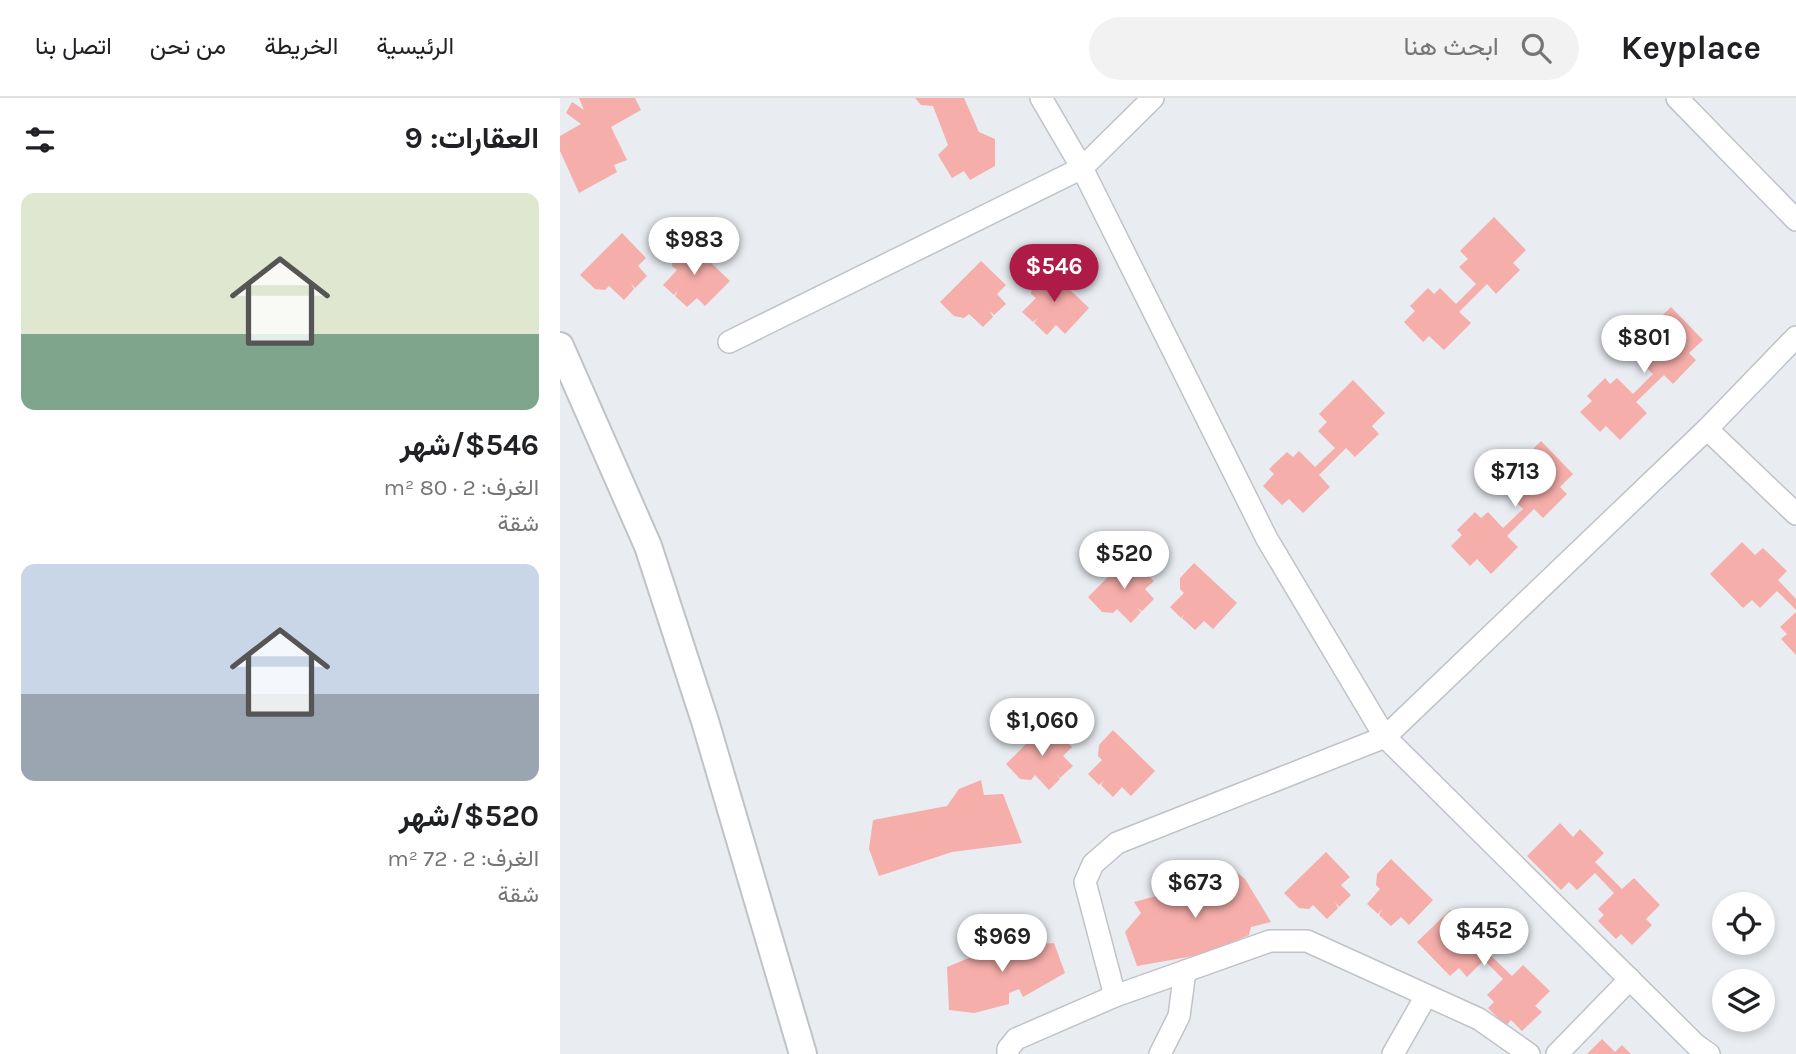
<!DOCTYPE html>
<html lang="ar">
<head>
<meta charset="utf-8">
<style>
  body { margin:0; font-family:Karla,Vazirmatn,sans-serif; background:#f2f2f2; color:#202124; direction:rtl; height:100vh; display:flex; flex-direction:column; font-size:26px; white-space:nowrap }
  * { box-sizing:border-box; margin:0 }
  p { font-size:23px; color:#757577 }
  .icon { flex:none; width:38px; height:38px; fill:none; stroke:currentColor; stroke-width:2; stroke-linecap:round; stroke-linejoin:round }
  .map { position:relative; flex:1; overflow:hidden; direction:ltr }
  .panel { display:flex; flex-direction:column; background:#fff; width:560px }
  .panel>* { flex:none }
  .buttons { position:absolute; left:1152px; top:794px; display:grid; gap:14px }
  .buttons a { display:grid; place-items:center; width:63px; height:63px; border-radius:50%; background:#fff; box-shadow:0 4px 10px #0003; font-size:35px }
  .price { position:absolute; translate:-50% -60px; padding:0 16px; border-radius:24px; background:#fff; color:#222; font-size:23px; line-height:46px; filter:drop-shadow(0 2px 4px #0008) }
  .price::after { content:''; position:absolute; left:50%; top:42px; width:21px; height:16px; margin-left:-10px; background:inherit; clip-path:polygon(0 0,100% 0,50% 100%) }
  .price.on { background:#ae1b47; color:#fff }
  ul { padding:0; list-style:none }
  li { display:grid; align-content:center; gap:14px; height:371px; padding:0 21px }
  li span { display:grid; place-items:center; height:217px; border-radius:14px; color:#555 }
  li>.icon { margin-inline-start:auto }
  span .icon { width:126px; height:126px; fill:#fffc; stroke-width:1 }
  li b { font-size:30px }
  h2 { display:flex; justify-content:space-between; align-items:center; height:84px; padding:0 21px; font-size:30px }
  header { display:flex; align-items:center; gap:42px; box-sizing:border-box; height:98px; padding:0 35px; background:#fff; border-bottom:2px solid #e0e0e0 }
  header strong { font-size:33px }
  nav { display:flex; gap:38px; margin-inline-start:auto; font-size:24px }
  .search { width:490px; height:63px; background:#f2f2f2; display:flex; align-items:center; gap:18px; box-sizing:border-box; padding:0 24px; border-radius:38px; color:#757577; font-size:26px }
  main { display:flex; flex:1; min-height:0 }
  .map>svg:first-child { display:block }
  .building { fill:#f6aeaa }
  .lines { fill:none; stroke-linecap:round; stroke-linejoin:round }
  .minor-casing { stroke:#bfc3c7; stroke-width:24 }
  .tertiary-casing { stroke:#bfc3c7; stroke-width:30 }
  .minor { stroke:#fff; stroke-width:21 }
  .tertiary { stroke:#fff; stroke-width:26 }
</style>
</head>
<body>
<header>
<strong>Keyplace</strong>
<div class="search"><svg class="icon" aria-label="search" viewBox="0 0 24 24"><circle cx="10" cy="10" r="6"/><path d="M15 15l6 6"/></svg>ابحث هنا</div>
<nav><a>الرئيسية</a><a>الخريطة</a><a>من نحن</a><a>اتصل بنا</a></nav>
</header>
<main>
<div class="map">
<svg width="1236" height="956" viewBox="0 0 1236 956">
  <rect width="100%" height="100%" fill="#e9edf2"/>
  <g class="building">
    <polygon points="19,0 75,0 81,12 51,29 67,62 54,67 57,74 19,95 0,53 0,38 21,26 6,15 12,4 24,12"/>
    <polygon points="355,0 404,0 419,34 435,41 435,68 410,82 404,73 392,80 378,57 388,47 373,8 361,7"/>
    <polygon points="934,119 966,152 953,165 960,172 936,196 927,186 899,214 911,225 884,252 869,238 863,244 844,224 855,213 850,208 868,190 874,196 880,190 896,206 916,186 899,169 908,161 900,153"/>
    <polygon points="62,135 86,160 78,168 87,178 75,190 71,185 74,191 64,202 49,188 45,192 35,191 20,177"/>
    <polygon points="127,142 170,183 145,208 137,200 127,209 115,198 118,192 114,197 103,187 117,172 112,168 113,157"/>
    <polygon points="421,163 446,187 437,196 446,206 434,217 430,213 433,219 423,229 409,216 404,220 394,218 380,204"/>
    <polygon points="487,170 529,210 505,236 496,227 487,237 474,225 478,220 473,224 462,214 476,200 471,196 472,185"/>
    <polygon points="1111,209 1143,242 1129,255 1136,262 1113,286 1104,277 1076,304 1087,315 1060,342 1046,328 1040,334 1020,314 1032,303 1027,298 1045,280 1050,286 1057,280 1073,296 1093,276 1076,259 1085,251 1076,243"/>
    <polygon points="793,282 825,315 812,328 819,336 795,359 786,350 759,377 770,389 743,415 729,401 722,407 703,388 714,376 709,371 727,354 733,359 739,353 755,369 775,350 758,333 767,324 759,316"/>
    <polygon points="981,343 1013,376 1000,389 1007,396 983,420 974,411 947,438 958,449 931,476 917,461 910,468 891,448 902,437 897,432 915,414 921,420 928,414 943,430 963,411 946,393 955,385 947,377"/>
    <polygon points="1182,444 1195,457 1203,450 1227,473 1218,482 1236,501 1236,512 1217,493 1200,510 1192,502 1183,510 1150,476"/>
    <polygon points="569,458 594,483 585,491 594,501 582,513 577,510 581,514 571,525 557,511 553,515 542,514 528,499"/>
    <polygon points="634,465 677,505 653,531 644,523 635,532 622,520 625,515 621,520 610,509 624,495 620,491 620,480"/>
    <polygon points="1236,514 1236,557 1221,541 1227,536 1220,529"/>
    <polygon points="487,625 512,649 503,658 513,668 500,680 496,675 500,681 489,692 475,677 471,682 460,681 446,666"/>
    <polygon points="553,632 595,673 571,698 562,689 553,699 541,687 544,682 539,687 528,676 542,662 538,658 539,647"/>
    <polygon points="421,682 424,697 443,696 462,745 392,754 319,778 309,751 313,722 387,708 399,691"/>
    <polygon points="1000,725 1013,739 1020,731 1044,755 1035,764 1062,791 1074,780 1100,807 1086,821 1092,827 1072,847 1061,836 1056,841 1038,823 1044,817 1038,811 1054,795 1035,775 1017,792 1009,784 1001,792 967,758"/>
    <polygon points="766,754 790,779 781,787 791,797 779,809 775,804 778,810 767,821 753,807 749,811 739,810 724,795"/>
    <polygon points="831,761 873,802 849,827 841,819 831,828 819,817 822,811 818,816 807,806 820,791 816,787 817,776"/>
    <polygon points="674,772 685,781 711,824 691,829 689,837 645,856 577,868 565,834 581,815 574,804 622,791"/>
    <polygon points="890,812 903,825 910,818 934,842 924,851 952,878 963,867 990,893 975,908 982,914 962,933 951,922 946,928 928,910 934,904 927,897 943,881 924,862 907,879 899,870 890,878 857,844"/>
    <polygon points="477,832 480,846 494,845 505,875 463,899 459,891 449,895 449,906 414,915 389,912 387,869"/>
    <polygon points="1042,941 1055,954 1062,947 1071,956 1027,956"/>
  </g>
  <g class="lines">
    <defs>
      <g id="minor">
        <polyline points="481,0 522,70 707,441 825,639 1147,331 1236,239"/>
        <polyline points="1117,0 1236,122"/>
        <polyline points="169,244 522,70 593,0"/>
        <polyline points="1147,331 1236,416"/>
        <polyline points="555,898 710,843 747,843 919,921 969,956"/>
        <polyline points="448,956 448,951 456,941 555,898 525,784 533,766 557,745 825,639 1136,947 1149,956"/>
        <polyline points="600,956 619,918 625,873"/>
        <polyline points="833,956 866,898"/>
        <polyline points="997,956 1070,881"/>
      </g>
      <polyline id="tertiary" points="0,248 88,448 145,623 243,956"/>
    </defs>
    <use href="#minor" class="minor-casing"/>
    <use href="#tertiary" class="tertiary-casing"/>
    <use href="#minor" class="minor"/>
    <use href="#tertiary" class="tertiary"/>
  </g>
</svg>
<div class="buttons">
<a><svg class="icon" aria-label="locate" viewBox="0 0 24 24"><circle cx="12" cy="12" r="6"/><path d="M12 2v4M12 18v4M2 12h4M18 12h4"/></svg></a>
<a><svg class="icon" aria-label="layers" viewBox="0 0 24 24"><path d="M12 4l9 5-9 5-9-5zM3 14l9 5 9-5"/></svg></a>
</div>
<b class="price" style="left:134px;top:179px">$983</b>
<b class="price on" style="left:494px;top:206px">$546</b>
<b class="price" style="left:1084px;top:277px">$801</b>
<b class="price" style="left:955px;top:411px">$713</b>
<b class="price" style="left:564px;top:493px">$520</b>
<b class="price" style="left:482px;top:660px">$1,060</b>
<b class="price" style="left:635px;top:822px">$673</b>
<b class="price" style="left:924px;top:870px">$452</b>
<b class="price" style="left:442px;top:876px">$969</b>
</div>
<section class="panel">
<h2>العقارات: 9<svg class="icon" aria-label="filters" viewBox="0 0 24 24"><path d="M4 7h16M4 17h16"/><circle cx="9" cy="7" r="2"/><circle cx="15" cy="17" r="2"/></svg></h2>
<ul>
<li><span style="background:linear-gradient(#dfe7d0 65%,#7fa58c 0)"><svg class="icon" aria-label="home" viewBox="0 0 24 24"><path d="M3 11l9-7 9 7M6 9v11h12V9"/></svg></span><div><b>$546/شهر</b><p>الغرف: 2 · 80 m²</p><p>شقة</p></div></li>
<li><span style="background:linear-gradient(#c9d6e8 60%,#9aa5b1 0)"><svg class="icon" aria-label="home" viewBox="0 0 24 24"><path d="M3 11l9-7 9 7M6 9v11h12V9"/></svg></span><div><b>$520/شهر</b><p>الغرف: 2 · 72 m²</p><p>شقة</p></div></li>
</ul>
</section>
</main>
</body>
</html>
